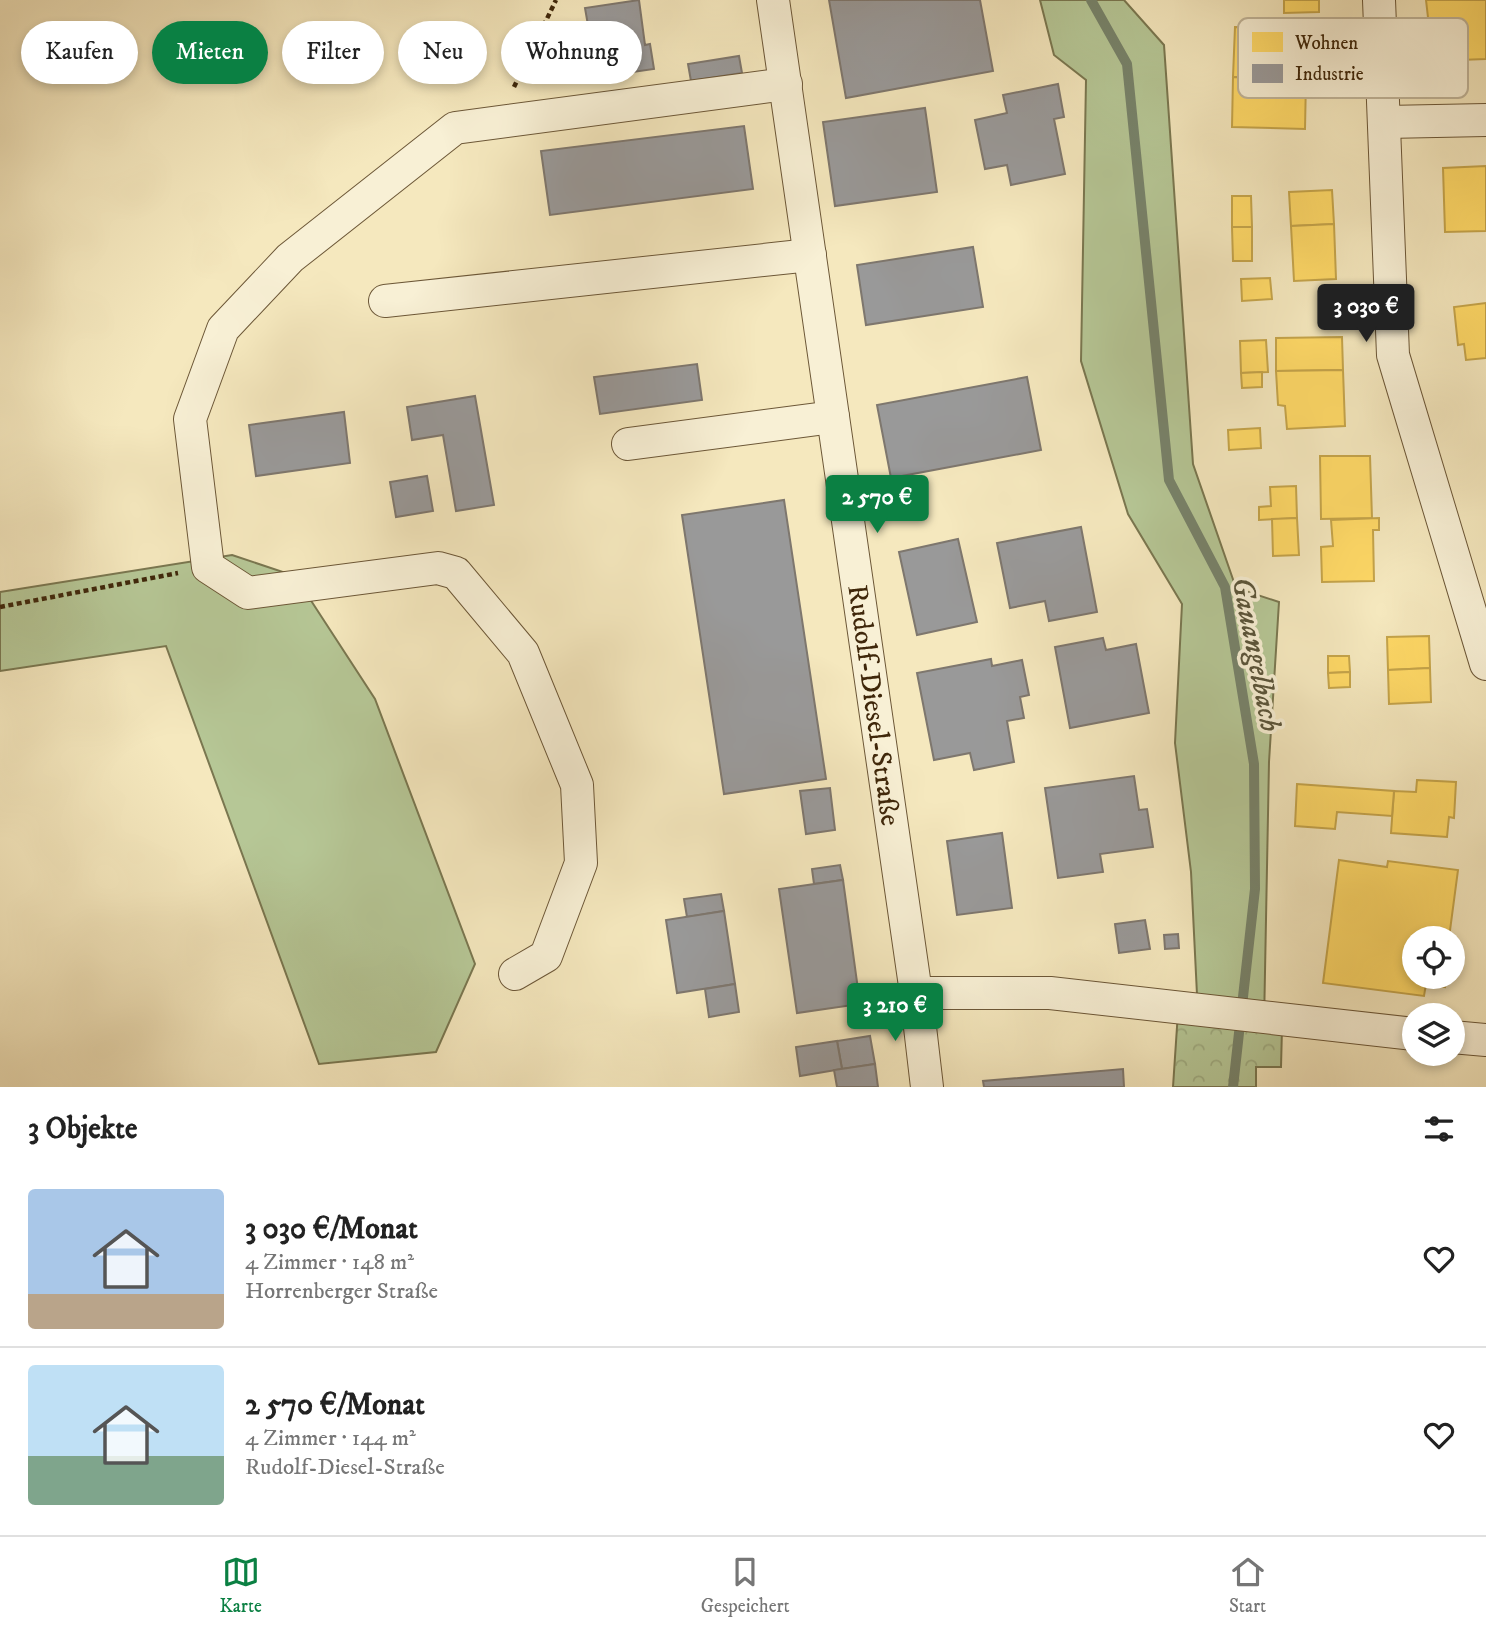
<!DOCTYPE html>
<html lang="de">
<head>
<meta charset="utf-8">
<style>
  body { margin:0; font-family:"IM FELL DW Pica",serif; background:#f2f2f2; color:#222; height:100vh; display:flex; flex-direction:column; font-size:26px; white-space:nowrap }
  * { box-sizing:border-box; margin:0 }
  p { font-size:23px; color:#767676 }
  .icon { flex:none; width:38px; height:38px; fill:none; stroke:currentColor; stroke-width:2; stroke-linecap:round; stroke-linejoin:round }
  .map { position:relative; height:1087px; overflow:hidden }
  .drawer { display:flex; flex-direction:column; background:#fff; flex:1 }
  .drawer>* { flex:none }
  .top-card { position:absolute; left:21px; top:21px; width:700px; height:63px; display:flex; gap:14px }
  .buttons { position:absolute; left:1402px; top:926px; display:grid; gap:14px }
  .buttons a { display:grid; place-items:center; width:63px; height:63px; border-radius:50%; background:#fff; box-shadow:0 4px 10px #0003; font-size:35px }
  .price { position:absolute; translate:-50% -60px; padding:0 16px; border-radius:7px; background:#0b8043; color:#fff; font-size:23px; line-height:46px; filter:drop-shadow(0 2px 4px #0008) }
  .price::after { content:''; position:absolute; left:50%; top:42px; width:21px; height:16px; margin-left:-10px; background:inherit; clip-path:polygon(0 0,100% 0,50% 100%) }
  .price.on { background:#222; color:#fff }
  ul { padding:0; list-style:none }
  li { display:flex; align-items:center; gap:21px; height:175px; padding:0 28px }
  li+li { border-top:2px solid #e0e0e0 }
  li span { display:grid; place-items:center; flex:none; width:196px; height:140px; border-radius:7px; color:#555 }
  li>.icon { margin-inline-start:auto }
  span .icon { width:84px; height:84px; fill:#fffc; stroke-width:1 }
  li b { font-size:30px }
  h2 { display:flex; justify-content:space-between; align-items:center; height:84px; padding:0 28px; font-size:30px }
  .chip { padding:0 24px; border-radius:32px; background:#fff; box-shadow:0 4px 10px #0003; font-size:24px; line-height:63px }
  .chip.on { background:#0b8043; color:#fff }
  .dock { display:flex; justify-content:space-around; align-items:center; height:98px; border-top:2px solid #e0e0e0; background:#fff; font-size:19px; color:#767676 }
  .dock a { display:grid; justify-items:center; gap:4px }
  .dock .on { color:#0b8043 }
  .map>svg:first-child { display:block }
  .grass { fill:#b6c796; stroke:#7a7750; stroke-width:2 }
  .forest { fill:url(#forest-crowns); stroke:#7a7750; stroke-width:2 }
  .homes { fill:#ffd966; stroke:#c5a44a; stroke-width:2 }
  .industry { fill:#999; stroke:#7e776e; stroke-width:2 }
  .lines { fill:none; stroke-linecap:round; stroke-linejoin:round }
  .stream { stroke:#77836b; stroke-width:10 }
  .minor-casing { stroke:#6c5737; stroke-width:34 }
  .path { stroke:#3f270a; stroke-width:4.5; stroke-dasharray:5 3.5; stroke-linecap:butt }
  .minor { stroke:#f8f0d5; stroke-width:32 }
  .labels { text-anchor:middle; stroke-width:7; stroke-linejoin:round; paint-order:stroke }
  .street-label { font-size:28px; fill:#3f270a; stroke:#f8f0d5 }
  .water-label { font-size:30px; font-style:italic; fill:#5b553a; stroke:#f8f0d5 }
  .key { fill:#f8f0d5; stroke:#c0b498; stroke-width:2 }
  .key-label { font-size:19px; fill:#3f270a }
</style>
</head>
<body>
<div class="map">
<svg width="1486" height="1087" viewBox="0 0 1486 1087">
  <defs>
    <pattern id="forest-crowns" width="20" height="18" patternUnits="userSpaceOnUse" patternTransform="scale(1.75)"><rect width="20" height="18" fill="#b6c796"/><path d="M2 6a3 3 0 1 1 6 0M12 15a3 3 0 1 1 6 0" fill="none" stroke="#9eab80"/></pattern>
  </defs>
  <rect width="100%" height="100%" fill="#f5e8be"/>
  <filter id="stains"><feTurbulence type="fractalNoise" baseFrequency=".00286" numOctaves="4"/><feColorMatrix values="0 0 0 0 .2 0 0 0 0 .09 0 0 0 0 .02 0 0 0 .5 -.17"/></filter>
  <radialGradient id="worn" r=".72"><stop offset=".6" stop-color="#630" stop-opacity="0"/><stop offset="1" stop-color="#630" stop-opacity=".3"/></radialGradient>
  <g class="grass">
    <polygon points="1040,0 1124,0 1164,45 1193,464 1236,588 1279,602 1269,762 1264,1025 1198,1015 1191,872 1175,743 1182,604 1128,514 1081,361 1086,80 1054,55"/>
    <polygon points="232,555 295,576 375,699 475,964 436,1052 319,1064 166,646 0,671 0,592"/>
  </g>
  <polygon class="forest" points="1178,1012 1282,1028 1281,1067 1256,1067 1256,1087 1173,1087"/>
  <g class="homes">
    <polygon points="1284,0 1319,0 1319,12 1284,13"/>
    <polygon points="1426,0 1486,0 1486,59 1433,61"/>
    <polygon points="1235,27 1307,29 1306,79 1233,77"/>
    <polygon points="1233,77 1306,79 1305,129 1232,127"/>
    <polygon points="1486,166 1486,231 1445,232 1443,168"/>
    <polygon points="1332,190 1334,224 1291,226 1289,192"/>
    <polygon points="1232,196 1251,196 1252,227 1232,227"/>
    <polygon points="1334,224 1336,279 1294,281 1291,226"/>
    <polygon points="1232,227 1252,227 1252,261 1233,261"/>
    <polygon points="1270,278 1272,299 1242,301 1241,279"/>
    <polygon points="1486,303 1486,358 1466,360 1464,344 1458,345 1454,307"/>
    <polygon points="1342,337 1343,370 1276,371 1276,338"/>
    <polygon points="1266,340 1268,372 1241,373 1240,341"/>
    <polygon points="1343,370 1345,426 1287,429 1285,406 1278,405 1276,371"/>
    <polygon points="1262,372 1262,387 1242,388 1241,373"/>
    <polygon points="1260,428 1261,448 1229,450 1228,430"/>
    <polygon points="1320,456 1370,456 1372,518 1321,519"/>
    <polygon points="1296,486 1297,518 1259,520 1259,507 1271,506 1270,487"/>
    <polygon points="1297,518 1299,555 1273,556 1272,519"/>
    <polygon points="1379,518 1379,530 1373,530 1374,581 1322,582 1321,547 1333,546 1331,520"/>
    <polygon points="1429,636 1430,668 1388,670 1387,637"/>
    <polygon points="1328,656 1349,656 1350,672 1328,673"/>
    <polygon points="1430,668 1431,702 1389,704 1388,670"/>
    <polygon points="1350,672 1350,687 1329,688 1328,673"/>
    <polygon points="1417,780 1456,782 1454,818 1449,817 1447,837 1391,833 1394,791 1416,792"/>
    <polygon points="1297,784 1394,791 1392,816 1337,812 1335,829 1295,826"/>
    <polygon points="1339,860 1387,867 1388,861 1458,870 1449,938 1414,938 1414,976 1446,976 1445,987 1426,984 1424,996 1323,983"/>
  </g>
  <g class="industry">
    <polygon points="639,0 645,45 650,44 654,69 576,80 569,34 589,31 585,8"/>
    <polygon points="829,0 980,0 993,71 846,98"/>
    <polygon points="739,56 742,73 691,81 688,64"/>
    <polygon points="1058,84 1064,117 1054,119 1065,174 1011,185 1007,165 985,169 975,120 1007,113 1003,95"/>
    <polygon points="925,108 937,192 835,206 823,122"/>
    <polygon points="744,126 753,189 550,215 541,151"/>
    <polygon points="973,247 983,307 866,325 857,265"/>
    <polygon points="697,364 702,400 600,414 594,377"/>
    <polygon points="1027,377 1041,450 891,478 877,405"/>
    <polygon points="475,396 494,505 456,511 443,435 412,440 407,407"/>
    <polygon points="344,412 350,463 256,476 249,425"/>
    <polygon points="427,476 433,511 396,517 390,482"/>
    <polygon points="784,500 826,779 724,794 682,515"/>
    <polygon points="1081,527 1097,612 1049,621 1045,601 1010,608 997,543"/>
    <polygon points="958,539 977,622 917,635 899,552"/>
    <polygon points="1103,638 1106,650 1136,644 1149,713 1070,728 1055,647"/>
    <polygon points="991,659 992,666 1022,660 1029,695 1020,697 1024,718 1007,721 1014,762 974,770 970,753 934,760 917,673"/>
    <polygon points="1134,776 1139,810 1147,809 1153,847 1100,854 1103,872 1058,878 1045,788"/>
    <polygon points="830,788 835,830 806,834 800,791"/>
    <polygon points="1002,833 1012,908 957,915 947,841"/>
    <polygon points="840,865 843,880 814,884 812,869"/>
    <polygon points="843,880 860,1004 797,1013 779,889"/>
    <polygon points="721,894 724,911 687,917 684,899"/>
    <polygon points="724,911 735,984 677,993 666,920"/>
    <polygon points="1145,920 1150,949 1119,953 1115,924"/>
    <polygon points="1178,934 1179,948 1165,949 1164,935"/>
    <polygon points="735,984 739,1012 709,1017 705,989"/>
    <polygon points="870,1036 875,1064 842,1069 837,1041"/>
    <polygon points="837,1041 842,1069 800,1076 796,1047"/>
    <polygon points="875,1064 878,1087 837,1087 834,1070"/>
    <polygon points="1123,1069 1124,1087 984,1087 983,1081"/>
  </g>
  <g class="lines">
    <polyline class="stream" points="1091,0 1127,64 1169,480 1225,587 1254,764 1255,889 1233,1087"/>
    <defs>
      <g id="minor">
        <polyline points="773,0 916,993 927,1087"/>
        <polyline points="1379,0 1393,355 1486,664"/>
        <polyline points="1386,122 1486,120"/>
        <polyline points="385,301 810,255"/>
        <polyline points="628,444 833,417"/>
        <polyline points="515,974 546,956 581,863 577,785 523,653 456,573 438,568 248,593 208,567 190,419 223,329 290,258 455,128 786,84"/>
        <polyline points="916,993 1050,993 1414,1034"/>
        <polyline points="1452,1037 1486,1040"/>
      </g>
    </defs>
    <use href="#minor" class="minor-casing"/>
    <g class="path">
      <polyline points="514,87 556,0"/>
      <polyline points="0,607 178,573"/>
    </g>
    <use href="#minor" class="minor"/>
  </g>
  <g class="labels">
    <g class="street-label">
      <text transform="translate(875 705) rotate(82)" y="10">Rudolf-Diesel-Straße</text>
    </g>
    <g class="water-label">
      <text transform="translate(1257 654) rotate(79)" y="10">Gauangelbach</text>
    </g>
  </g>
  <rect x="1238" y="18" width="230" height="80" rx="10" class="key"/>
  <rect x="1252" y="32" width="31" height="20" fill="#ffd966"/>
  <rect x="1252" y="64" width="31" height="19" fill="#999"/>
  <g class="key-label">
    <text x="1295" y="49">Wohnen</text>
    <text x="1295" y="80">Industrie</text>
  </g>
  <rect width="100%" height="100%" filter="url(#stains)"/>
  <rect width="100%" height="100%" fill="url(#worn)"/>
</svg>
<div class="buttons">
<a><svg class="icon" aria-label="locate" viewBox="0 0 24 24"><circle cx="12" cy="12" r="6"/><path d="M12 2v4M12 18v4M2 12h4M18 12h4"/></svg></a>
<a><svg class="icon" aria-label="layers" viewBox="0 0 24 24"><path d="M12 4l9 5-9 5-9-5zM3 14l9 5 9-5"/></svg></a>
</div>
<b class="price on" style="left:1366px;top:344px">3 030 €</b>
<b class="price" style="left:877px;top:535px">2 570 €</b>
<b class="price" style="left:895px;top:1043px">3 210 €</b>
<div class="top-card">
<a class="chip">Kaufen</a>
<a class="chip on">Mieten</a>
<a class="chip">Filter</a>
<a class="chip">Neu</a>
<a class="chip">Wohnung</a>
</div>
</div>
<section class="drawer">
<h2>3 Objekte<svg class="icon" aria-label="filters" viewBox="0 0 24 24"><path d="M4 7h16M4 17h16"/><circle cx="9" cy="7" r="2"/><circle cx="15" cy="17" r="2"/></svg></h2>
<ul>
<li><span style="background:linear-gradient(#a9c7e8 75%,#b9a48a 0)"><svg class="icon" aria-label="home" viewBox="0 0 24 24"><path d="M3 11l9-7 9 7M6 9v11h12V9"/></svg></span><div><b>3 030 €/Monat</b><p>4 Zimmer · 148 m²</p><p>Horrenberger Straße</p></div><svg class="icon" aria-label="heart" viewBox="0 0 24 24"><path d="M12 20l-8-8c-3-5 5-10 8-4 3-6 11-1 8 4z"/></svg></li>
<li><span style="background:linear-gradient(#bfe0f5 65%,#7fa58c 0)"><svg class="icon" aria-label="home" viewBox="0 0 24 24"><path d="M3 11l9-7 9 7M6 9v11h12V9"/></svg></span><div><b>2 570 €/Monat</b><p>4 Zimmer · 144 m²</p><p>Rudolf-Diesel-Straße</p></div><svg class="icon" aria-label="heart" viewBox="0 0 24 24"><path d="M12 20l-8-8c-3-5 5-10 8-4 3-6 11-1 8 4z"/></svg></li>
</ul>
</section>
<nav class="dock">
<a class="on"><svg class="icon" aria-label="map" viewBox="0 0 24 24"><path d="M3 6l6-2 6 2 6-2v14l-6 2-6-2-6 2zM9 4v14M15 6v14"/></svg>Karte</a>
<a><svg class="icon" aria-label="saved" viewBox="0 0 24 24"><path d="M7 4h10v16l-5-4-5 4z"/></svg>Gespeichert</a>
<a><svg class="icon" aria-label="home" viewBox="0 0 24 24"><path d="M3 11l9-7 9 7M6 9v11h12V9"/></svg>Start</a>
</nav>
</body>
</html>
